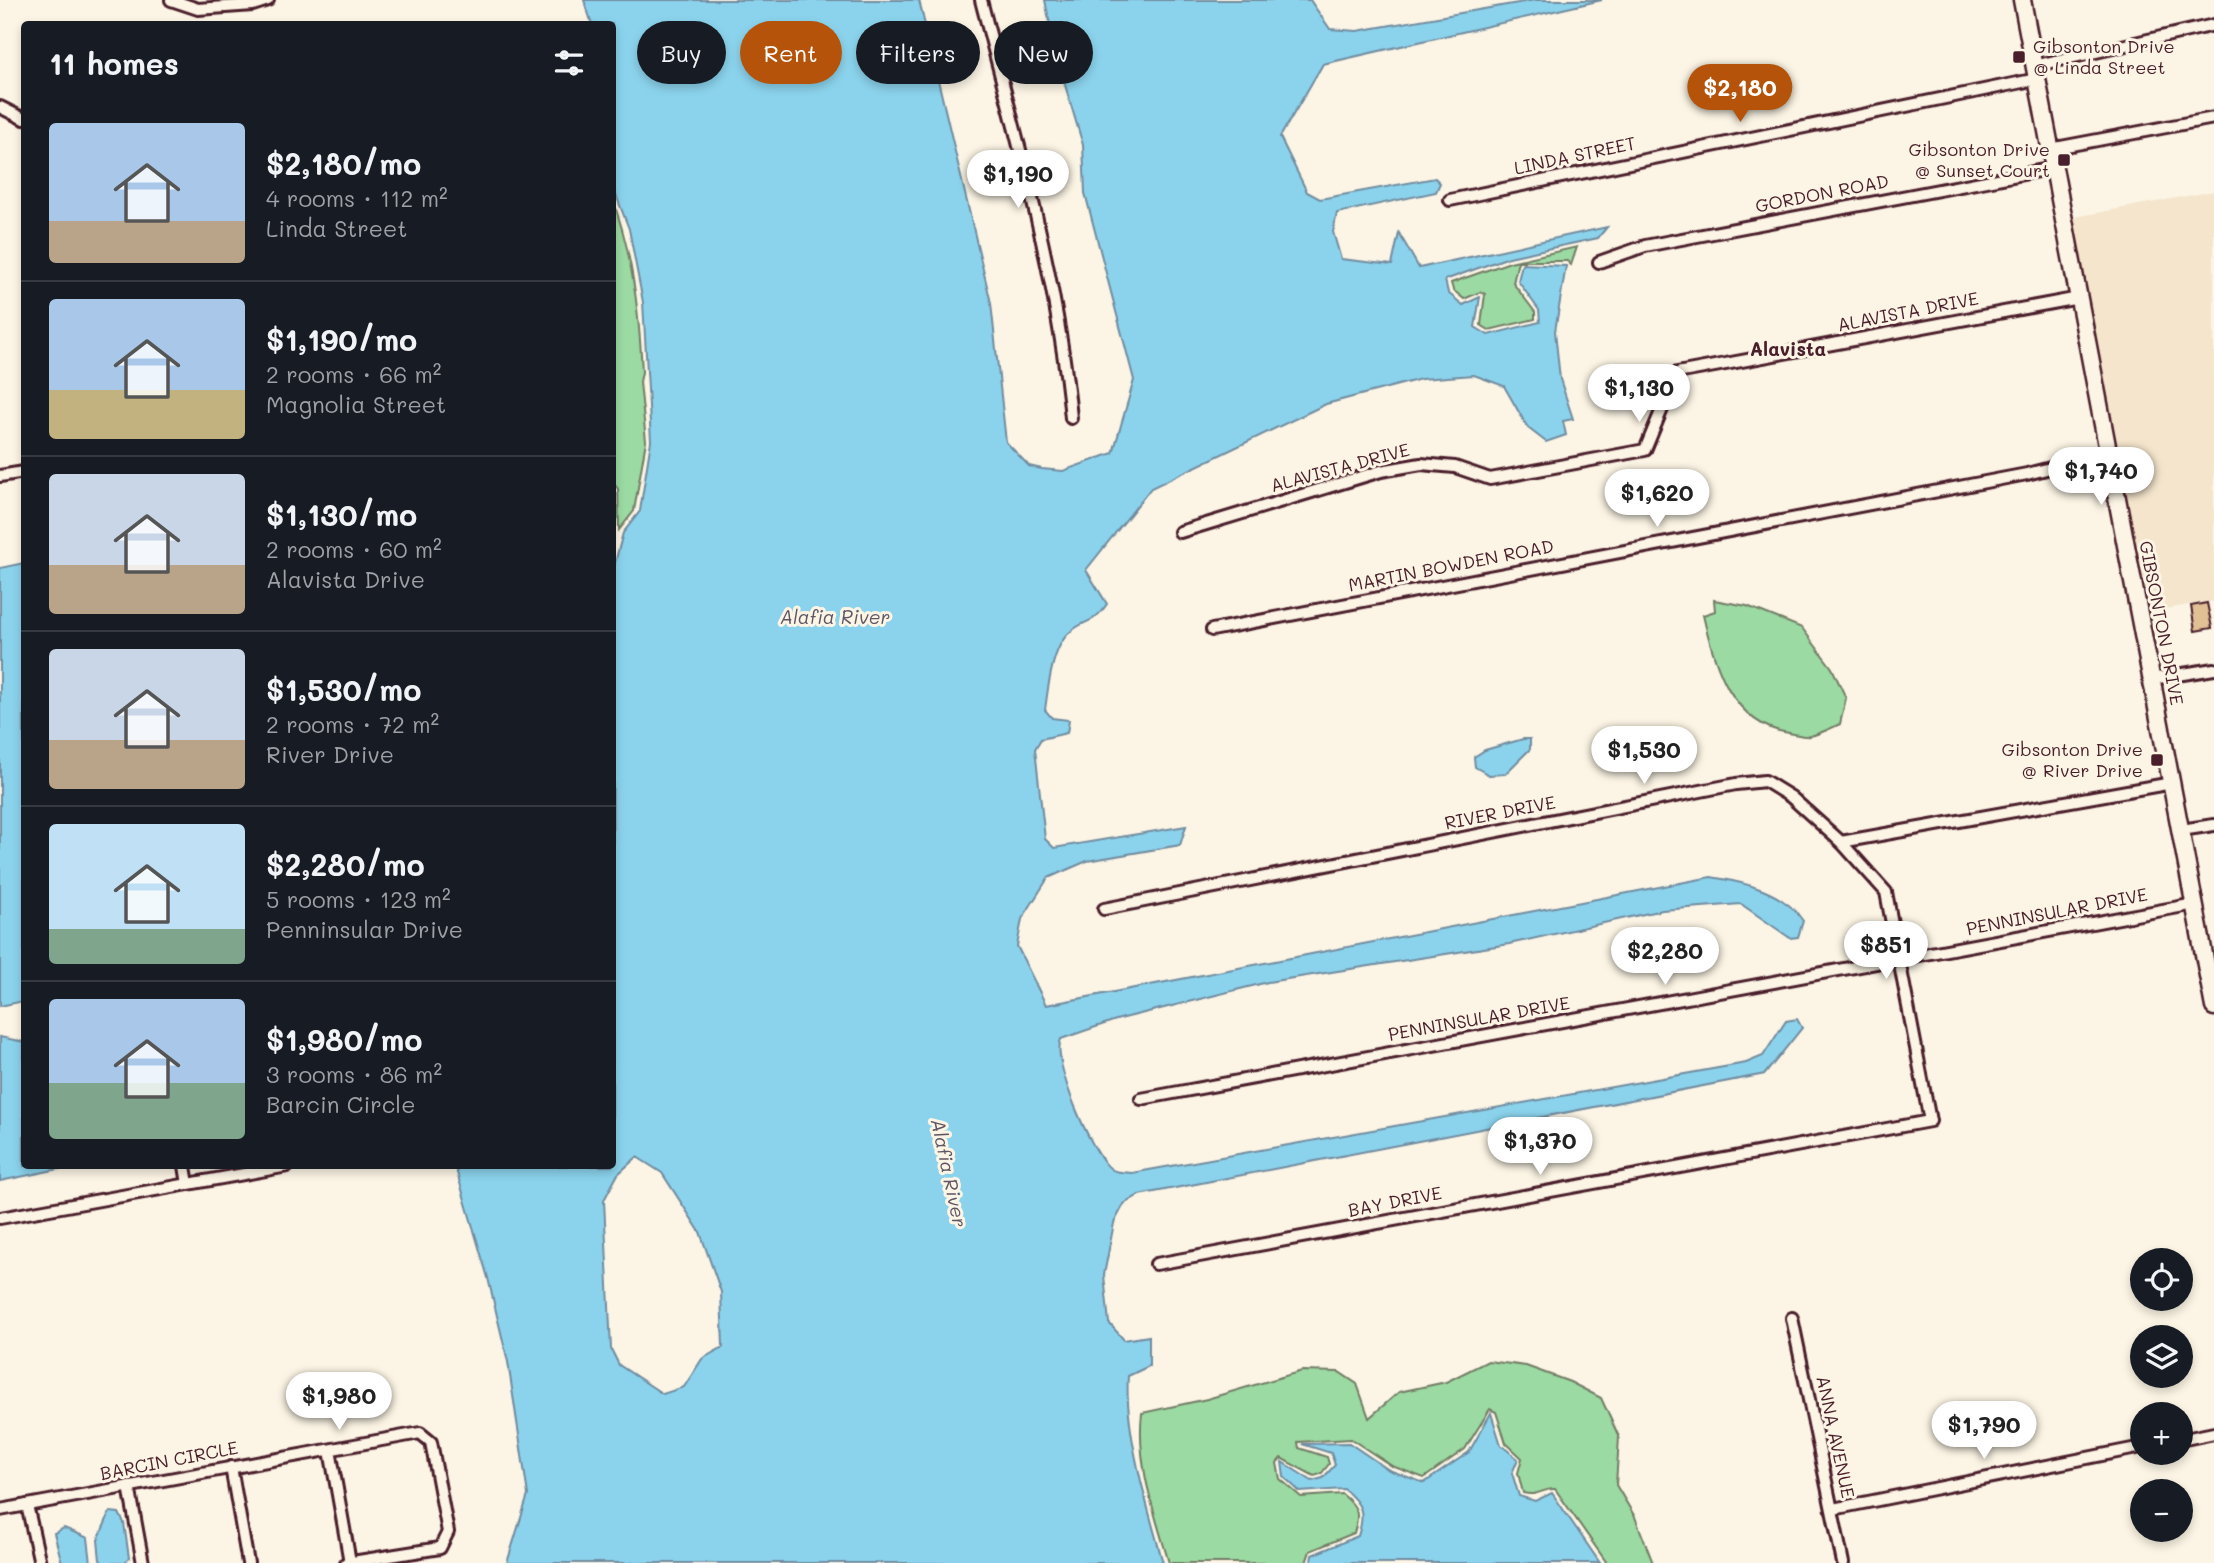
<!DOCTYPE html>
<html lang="en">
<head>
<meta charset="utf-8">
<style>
  body { margin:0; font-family:Mali,sans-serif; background:#20242c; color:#f1f3f6; height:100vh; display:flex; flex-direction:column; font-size:26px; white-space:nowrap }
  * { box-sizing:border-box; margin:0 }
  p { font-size:23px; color:#9ea1a6 }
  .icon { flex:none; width:38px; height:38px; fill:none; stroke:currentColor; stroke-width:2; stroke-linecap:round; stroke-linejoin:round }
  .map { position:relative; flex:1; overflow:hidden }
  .side { position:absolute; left:21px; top:21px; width:595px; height:1148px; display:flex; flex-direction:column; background:#171b24; border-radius:7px; box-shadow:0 4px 10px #0003 }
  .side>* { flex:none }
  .hud { position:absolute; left:637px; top:21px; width:665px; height:63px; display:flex; gap:14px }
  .buttons { position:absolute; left:2130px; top:1248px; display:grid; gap:14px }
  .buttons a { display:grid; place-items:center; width:63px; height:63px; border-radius:50%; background:#171b24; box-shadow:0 4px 10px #0003; font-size:35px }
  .price { position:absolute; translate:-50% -60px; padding:0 16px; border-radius:24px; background:#fff; color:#222; font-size:23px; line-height:46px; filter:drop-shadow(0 2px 4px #0008) }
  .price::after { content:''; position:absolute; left:50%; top:42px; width:21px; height:16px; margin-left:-10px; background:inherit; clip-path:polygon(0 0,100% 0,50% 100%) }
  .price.current { background:#b45309; color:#fff }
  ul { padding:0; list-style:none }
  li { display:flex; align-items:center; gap:21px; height:175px; padding:0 28px }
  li+li { border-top:2px solid #363941 }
  li span { display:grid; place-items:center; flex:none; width:196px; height:140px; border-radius:7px; color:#555 }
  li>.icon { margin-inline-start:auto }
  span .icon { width:84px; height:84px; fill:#fffc; stroke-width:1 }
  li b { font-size:30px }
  h2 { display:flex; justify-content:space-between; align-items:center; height:84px; padding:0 28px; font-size:30px }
  .chip { padding:0 24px; border-radius:32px; background:#171b24; box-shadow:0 4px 10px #0003; font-size:24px; line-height:63px }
  .chip.current { background:#b45309; color:#fff }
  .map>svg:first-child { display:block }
  .built { fill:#f4e5cc }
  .green { fill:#9bdaa2; stroke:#727c66; stroke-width:2 }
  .water { fill:#8bd3ec; stroke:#718b9f; stroke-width:2; fill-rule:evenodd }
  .building { fill:#e1c093; stroke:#4a1f2b; stroke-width:2 }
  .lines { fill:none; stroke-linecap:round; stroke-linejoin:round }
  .minor-casing { stroke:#4a1f2b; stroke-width:16 }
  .secondary-casing { stroke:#4a1f2b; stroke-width:21 }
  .minor { stroke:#fcf5e5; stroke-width:10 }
  .secondary { stroke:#fcf5e5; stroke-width:16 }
  .poi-dot { fill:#4a1f2b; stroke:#fcf5e5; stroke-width:2.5 }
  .labels { text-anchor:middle; stroke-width:6; stroke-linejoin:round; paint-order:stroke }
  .poi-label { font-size:18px; fill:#4a1f2b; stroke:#fcf5e5; text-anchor:end }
  .street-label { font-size:18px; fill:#4a1f2b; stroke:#fcf5e5 }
  .neighbourhood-label { font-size:19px; font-weight:bold; fill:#4a1f2b; stroke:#fcf5e5 }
  .water-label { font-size:19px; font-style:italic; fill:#5e5565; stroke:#fcf5e5 }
</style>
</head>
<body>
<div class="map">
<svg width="2214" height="1563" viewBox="0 0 2214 1563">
  <rect width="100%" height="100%" fill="#fcf5e5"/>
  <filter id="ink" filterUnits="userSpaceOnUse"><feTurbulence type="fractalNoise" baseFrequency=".0143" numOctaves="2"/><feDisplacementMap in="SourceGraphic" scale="14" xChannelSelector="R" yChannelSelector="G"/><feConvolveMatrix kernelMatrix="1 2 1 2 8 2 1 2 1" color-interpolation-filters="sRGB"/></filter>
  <g filter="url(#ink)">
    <polygon class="built" points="2214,191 2214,601 2146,612 2070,218"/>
    <g class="green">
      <path d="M612,198c21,57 27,114 30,174l-2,10 6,59 -12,70 -15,19 -1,-41 -6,-8z"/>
      <polygon points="1577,247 1571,265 1567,261 1518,261 1513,283 1535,312 1535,319 1489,330 1481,325 1485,294 1480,292 1464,299 1453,290 1451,283 1510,262"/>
      <path d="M1714,600l33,6 55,22 30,40 14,30 -6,26c-9,4 -20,10 -30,12 -6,1 -15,-2 -21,-3 -57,-8 -75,-69 -86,-118l12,-4z"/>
      <path d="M1488,1361l38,5 44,16 31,16 18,39 -3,48 19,32 18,46h-46l-52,-74c-12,-1 -16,8 -32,4l-5,-20 4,-15 -16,-15 -10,-31 -6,-3 -25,40 -41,29 -32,-12 -41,-27 -53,3 1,6 28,9 2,7 -8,10 -7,2 -33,-18 -4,5 3,16 21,18 41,-3c16,13 18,19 12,39l-44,18 -4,12h-137c-14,-48 -33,-100 -27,-150l65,-14 95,-28 37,1 18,12 12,34 30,-26 47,-10z"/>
    </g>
    <g class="water">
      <path d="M584,0h335l72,303 15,139 23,24 13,3 21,2 50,-18 21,-73 -49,-187 -2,-48 -27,-90 -11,-55h265l20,29 27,2 178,-31h67l-279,64 -43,73 27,55 13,7 115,-21 5,5 -4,9 -99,21 -4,19 8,27 51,6 7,-32 20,35 188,-41 -9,11 -89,19 -64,23 3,13 15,12 17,-8 -5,30 13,8 52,-13 -1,-12 -21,-29 4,-17 44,2 -11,65 5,48 13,40 -10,2 3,14 -20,7 -18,-14 -24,-42 -30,-11 -53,4 -95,25 -175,84 -65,82 21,34c-15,22 -23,15 -38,29 -17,15 -21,55 -24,77l7,8 17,2 -2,13 -26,6 -6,10 10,90 9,9 132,-22 -6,19 -93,16 -39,17 -26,41 -5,27 29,59 665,-128c33,5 74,15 92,44l-5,16 -8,1 -49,-34 -79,6 -153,34 -241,38 -152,38 -55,19c-10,22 31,116 50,130 5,4 14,3 21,4l614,-110 17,-7 23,-35 11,-2 5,9 -37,46 -626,121 -15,9 -10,19 -10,52 5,48 15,17 25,-4v30l-21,10c-4,55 20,133 35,187h-656l21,-68 -20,-133 -20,-84 -33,-112h157l1,-596 10,-37 17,-22 11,-70 -8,-139 -14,-73 -16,-42 -1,-163h-20zM637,1157l25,16 38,59 21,60 2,55 -21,12 -18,28 -21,7 -44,-29 -8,-16 -7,-149 14,-26z"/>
      <polygon points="24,563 24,1001 0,1006 0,568"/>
      <polygon points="1523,739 1530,739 1530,749 1505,774 1489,775 1475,767 1474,757 1485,750"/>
      <polygon points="0,1037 24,1042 24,1166 74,1166 0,1181"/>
      <path d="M1491,1413l10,32 17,14 -6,14 7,23 16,5 17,-8 48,70h-289l1,-8 46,-19c7,-23 5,-31 -14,-47l-44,3 -16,-15 -2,-15 30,19 11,-3 12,-13 -4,-12 -29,-9 47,-1 40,27 35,13 45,-31z"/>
      <polygon points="110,1512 119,1513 124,1523 129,1558 125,1563 103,1563 100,1560 98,1540"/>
      <polygon points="64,1528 88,1538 91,1563 62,1563 54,1533"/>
    </g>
    <polygon class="building" points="2207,603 2212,628 2195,631 2191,606"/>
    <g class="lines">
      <defs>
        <g id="minor">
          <polyline points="171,0 198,9 253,5 268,0"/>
          <path d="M981,0c35,136 77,278 90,418"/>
          <polyline points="2034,66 2214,25"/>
          <polyline points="0,107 24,119"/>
          <polyline points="2050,149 2214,118"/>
          <polyline points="1450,200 2037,79"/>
          <polyline points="1599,262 1645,246 2054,168"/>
          <polyline points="0,476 24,472"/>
          <polyline points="1180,532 1381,471 1421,464 1455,467 1490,479 1645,450 1677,373 2079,298"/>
          <polyline points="1212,630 2027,474 2109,453"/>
          <polyline points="2152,679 2214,669"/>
          <polyline points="2181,830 2214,825"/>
          <polyline points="1104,909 1736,784 1765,781 1791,797 1841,842 2172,783"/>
          <polyline points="1141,1099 2195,904"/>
          <polyline points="185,1166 188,1184"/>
          <polyline points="0,1218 288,1166"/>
          <polyline points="1156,1264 1930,1121 1886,892 1841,842"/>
          <polyline points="1792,1318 1843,1563"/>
          <polyline points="2180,1440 2214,1433"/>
          <polyline points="330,1450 350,1562"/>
          <polyline points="231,1467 248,1563"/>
          <polyline points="129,1486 143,1563"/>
          <polyline points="27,1505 40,1563"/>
          <polyline points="1833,1509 2142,1447"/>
          <polyline points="0,1510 420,1433 431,1442 448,1532 440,1548 346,1563"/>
        </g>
        <polyline id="secondary" points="2022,0 2214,1007"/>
      </defs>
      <use href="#minor" class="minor-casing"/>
      <use href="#secondary" class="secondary-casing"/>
      <use href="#minor" class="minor"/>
      <use href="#secondary" class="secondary"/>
    </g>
  </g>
  <g class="poi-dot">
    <rect x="2012" y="50" width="14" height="14" rx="3.5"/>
    <rect x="2057" y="153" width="14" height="14" rx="3.5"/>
    <rect x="2150" y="753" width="14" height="14" rx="3.5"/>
  </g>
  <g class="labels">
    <g class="poi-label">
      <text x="2033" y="53" text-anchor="start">Gibsonton Drive<tspan x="2033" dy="21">@ Linda Street</tspan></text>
      <text x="2050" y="156">Gibsonton Drive<tspan x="2050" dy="21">@ Sunset Court</tspan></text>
      <text x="2143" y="756">Gibsonton Drive<tspan x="2143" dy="21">@ River Drive</tspan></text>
    </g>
    <g class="street-label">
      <text transform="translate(1575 156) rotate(-12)" y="6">LINDA STREET</text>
      <text transform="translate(1822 194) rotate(-11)" y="6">GORDON ROAD</text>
      <text transform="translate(1908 312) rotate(-11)" y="6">ALAVISTA DRIVE</text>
      <text transform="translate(1340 468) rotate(-15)" y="6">ALAVISTA DRIVE</text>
      <text transform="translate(1451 566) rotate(-11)" y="6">MARTIN BOWDEN ROAD</text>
      <text transform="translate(2161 623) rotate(79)" y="6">GIBSONTON DRIVE</text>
      <text transform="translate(1500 813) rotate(-11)" y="6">RIVER DRIVE</text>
      <text transform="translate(2057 912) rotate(-11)" y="6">PENNINSULAR DRIVE</text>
      <text transform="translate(1479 1019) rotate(-10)" y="6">PENNINSULAR DRIVE</text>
      <text transform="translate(1395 1202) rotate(-11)" y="6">BAY DRIVE</text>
      <text transform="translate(1835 1437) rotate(78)" y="6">ANNA AVENUE</text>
      <text transform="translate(169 1461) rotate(-11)" y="6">BARCIN CIRCLE</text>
    </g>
    <g class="neighbourhood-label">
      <text x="1788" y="356">Alavista</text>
    </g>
    <g class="water-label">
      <text x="835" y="624">Alafia River</text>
      <text transform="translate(949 1173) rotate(78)" y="7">Alafia River</text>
    </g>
  </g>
</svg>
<div class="buttons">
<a><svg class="icon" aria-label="locate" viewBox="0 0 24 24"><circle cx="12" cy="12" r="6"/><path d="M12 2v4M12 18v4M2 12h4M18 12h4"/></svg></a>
<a><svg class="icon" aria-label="layers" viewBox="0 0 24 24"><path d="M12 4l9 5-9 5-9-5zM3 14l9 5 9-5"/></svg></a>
<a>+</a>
<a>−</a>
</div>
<b class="price current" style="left:1740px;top:124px">$2,180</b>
<b class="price" style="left:1018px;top:210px">$1,190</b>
<b class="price" style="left:1639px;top:424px">$1,130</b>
<b class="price" style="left:2101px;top:507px">$1,740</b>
<b class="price" style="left:1657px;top:529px">$1,620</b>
<b class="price" style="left:1644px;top:786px">$1,530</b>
<b class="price" style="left:1886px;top:981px">$851</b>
<b class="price" style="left:1665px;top:987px">$2,280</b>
<b class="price" style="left:1540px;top:1177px">$1,370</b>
<b class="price" style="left:339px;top:1432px">$1,980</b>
<b class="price" style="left:1984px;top:1461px">$1,790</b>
<div class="hud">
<a class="chip">Buy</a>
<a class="chip current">Rent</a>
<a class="chip">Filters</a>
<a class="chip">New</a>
</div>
<section class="side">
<h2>11 homes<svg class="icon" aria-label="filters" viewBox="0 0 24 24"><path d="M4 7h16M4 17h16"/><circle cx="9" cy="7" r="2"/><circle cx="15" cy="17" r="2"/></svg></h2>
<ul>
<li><span style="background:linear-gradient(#a9c7e8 70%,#b9a48a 0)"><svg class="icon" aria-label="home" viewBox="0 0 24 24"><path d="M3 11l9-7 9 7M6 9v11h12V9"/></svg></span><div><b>$2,180/mo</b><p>4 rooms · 112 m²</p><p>Linda Street</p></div></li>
<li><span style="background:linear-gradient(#a9c7e8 65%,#c2b280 0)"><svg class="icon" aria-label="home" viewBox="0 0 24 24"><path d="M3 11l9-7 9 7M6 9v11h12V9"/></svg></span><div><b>$1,190/mo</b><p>2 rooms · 66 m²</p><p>Magnolia Street</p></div></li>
<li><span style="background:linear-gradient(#c9d6e8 65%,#b9a48a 0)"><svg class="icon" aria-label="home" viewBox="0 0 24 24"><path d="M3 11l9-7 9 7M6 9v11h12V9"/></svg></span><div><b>$1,130/mo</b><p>2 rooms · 60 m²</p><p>Alavista Drive</p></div></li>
<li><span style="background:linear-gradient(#c9d6e8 65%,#b9a48a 0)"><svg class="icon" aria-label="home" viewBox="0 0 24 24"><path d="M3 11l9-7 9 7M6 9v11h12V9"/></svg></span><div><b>$1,530/mo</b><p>2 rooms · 72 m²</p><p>River Drive</p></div></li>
<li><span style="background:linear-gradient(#bfe0f5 75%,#7fa58c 0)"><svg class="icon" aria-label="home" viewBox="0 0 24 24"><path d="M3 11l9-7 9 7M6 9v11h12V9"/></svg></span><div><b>$2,280/mo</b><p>5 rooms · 123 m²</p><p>Penninsular Drive</p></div></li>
<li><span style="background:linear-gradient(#a9c7e8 60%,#7fa58c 0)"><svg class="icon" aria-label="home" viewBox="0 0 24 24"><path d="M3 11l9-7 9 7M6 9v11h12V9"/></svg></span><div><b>$1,980/mo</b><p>3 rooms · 86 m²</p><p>Barcin Circle</p></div></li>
</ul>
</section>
</div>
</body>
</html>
